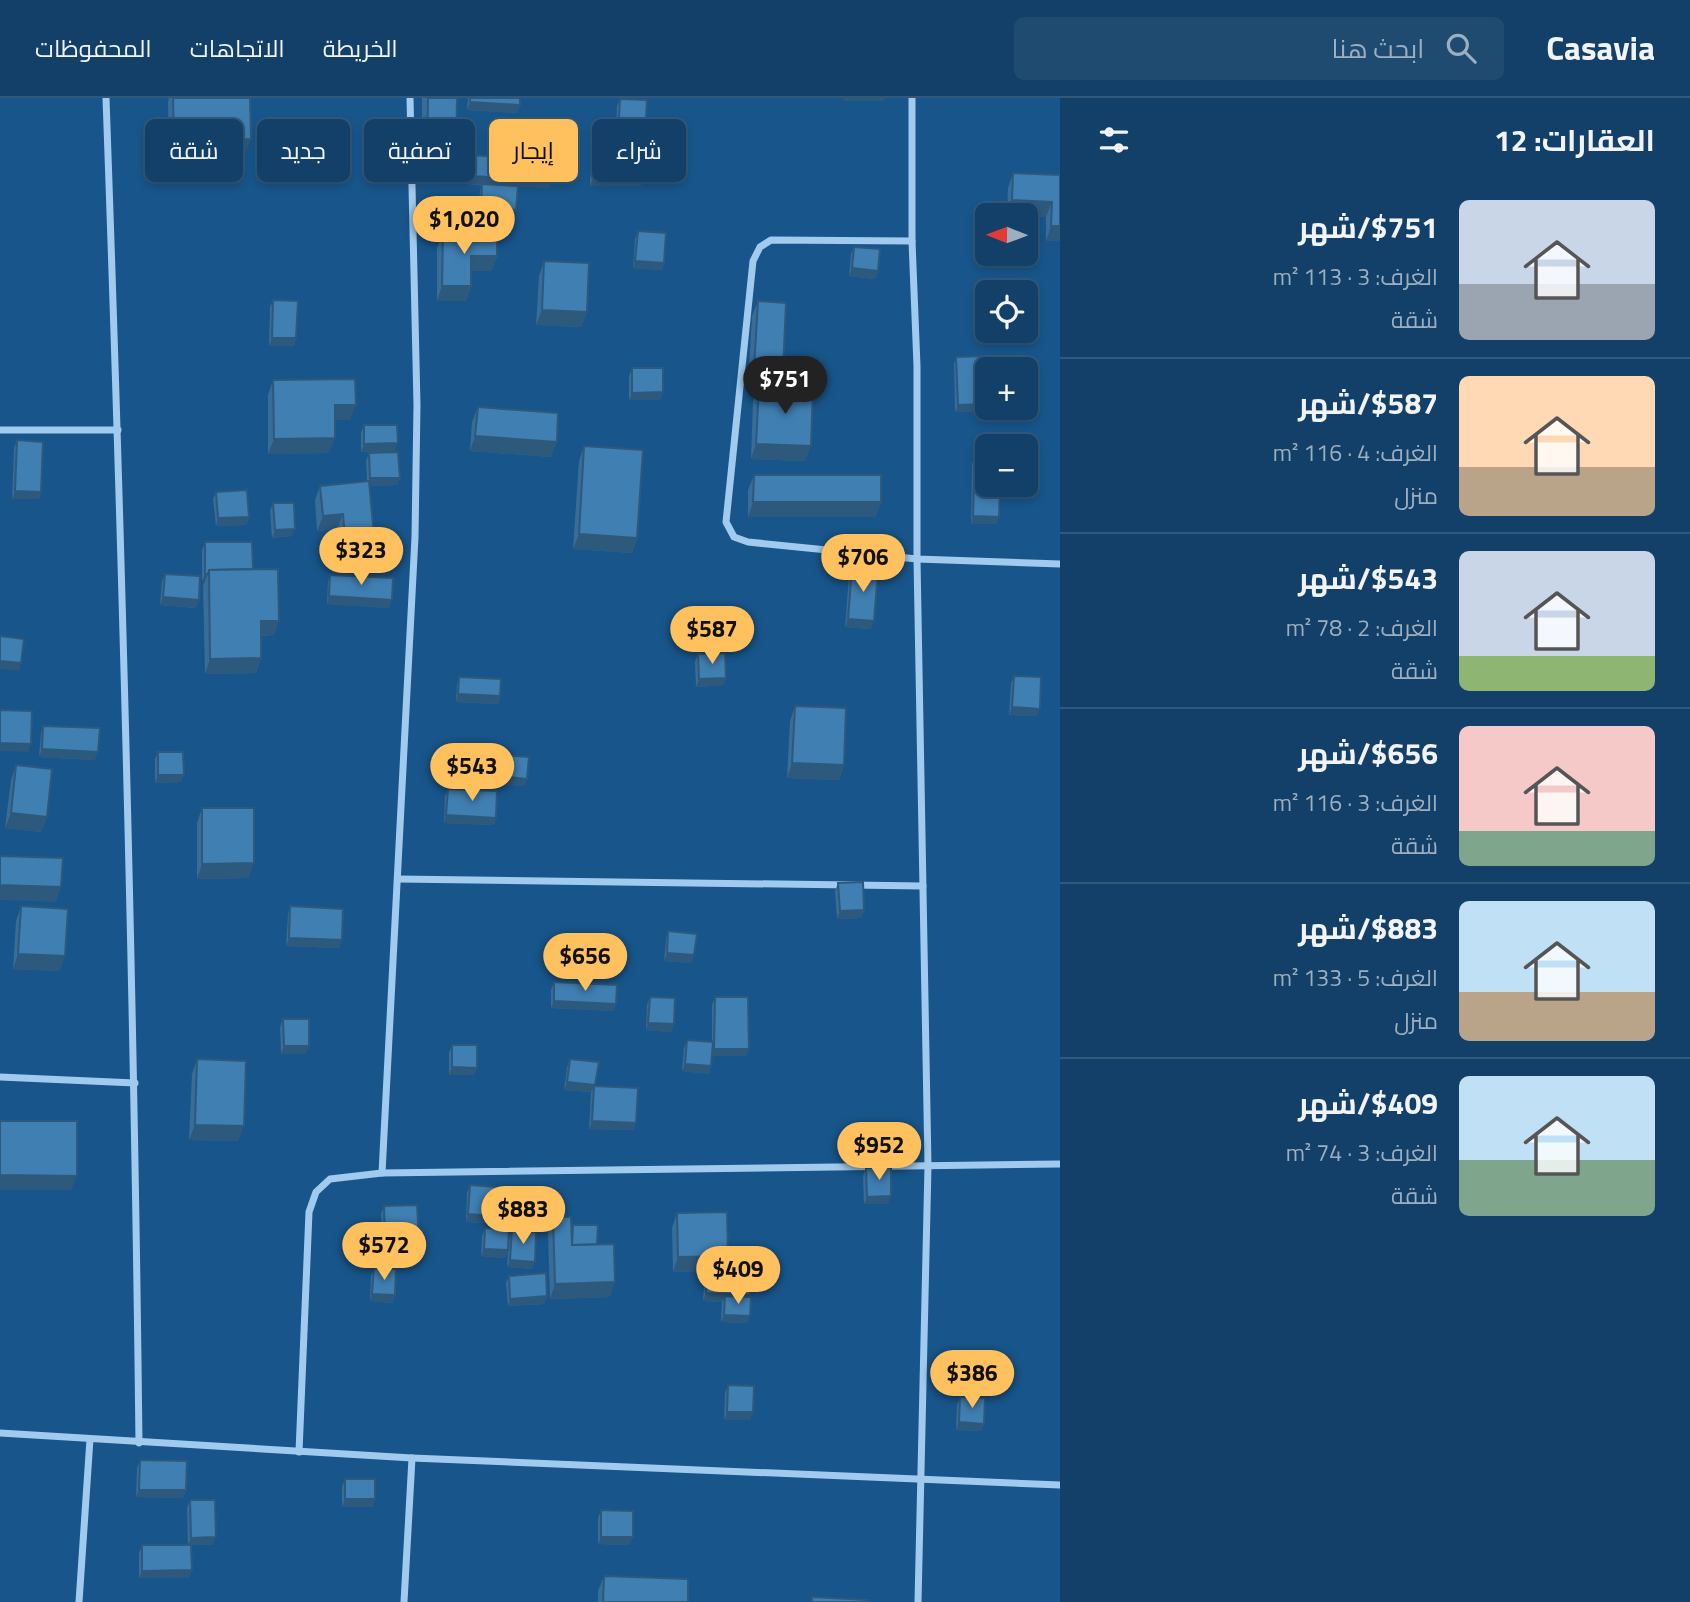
<!DOCTYPE html>
<html lang="ar">
<head>
<meta charset="utf-8">
<style>
  body { margin:0; font-family:"Titillium Web",Cairo,sans-serif; background:#1f4b71; color:#f1f3f6; direction:rtl; height:100vh; display:flex; flex-direction:column; font-size:26px; white-space:nowrap }
  * { box-sizing:border-box; margin:0 }
  p { font-size:23px; color:#9cafc0 }
  .icon { flex:none; width:38px; height:38px; fill:none; stroke:currentColor; stroke-width:2; stroke-linecap:round; stroke-linejoin:round }
  .map { position:relative; flex:1; overflow:hidden; direction:ltr }
  .drawer { display:flex; flex-direction:column; background:#124068; width:630px }
  .drawer>* { flex:none }
  .banner { position:absolute; left:21px; top:21px; width:665px; height:63px; direction:rtl; display:flex; gap:14px }
  .needle { width:46px; rotate:271deg }
  .tools { position:absolute; left:975px; top:105px; display:grid; gap:14px }
  .tools a { display:grid; place-items:center; width:63px; height:63px; border-radius:10px; background:#124068; box-shadow:0 4px 10px #0003,0 0 0 2px #31597c; font-size:35px }
  .price { position:absolute; translate:-50% -60px; padding:0 16px; border-radius:24px; background:#ffc05e; color:#111; font-size:23px; line-height:46px; filter:drop-shadow(0 2px 4px #0008) }
  .price::after { content:''; position:absolute; left:50%; top:42px; width:21px; height:16px; margin-left:-10px; background:inherit; clip-path:polygon(0 0,100% 0,50% 100%) }
  .price.on { background:#222; color:#fff }
  ul { padding:0; list-style:none }
  li { display:flex; align-items:center; gap:21px; height:175px; padding:0 35px }
  li+li { border-top:2px solid #31597c }
  li span { display:grid; place-items:center; flex:none; width:196px; height:140px; border-radius:10px; color:#555 }
  li>.icon { margin-inline-start:auto }
  span .icon { width:84px; height:84px; fill:#fffc; stroke-width:1 }
  li b { font-size:30px }
  h2 { display:flex; justify-content:space-between; align-items:center; height:84px; padding:0 35px; font-size:30px }
  .pill { padding:0 24px; border-radius:10px; background:#124068; box-shadow:0 4px 10px #0003,0 0 0 2px #31597c; font-size:24px; line-height:63px }
  .pill.on { background:#ffc05e; color:#111 }
  header { display:flex; align-items:center; gap:42px; box-sizing:border-box; height:98px; padding:0 35px; background:#124068; border-bottom:2px solid #31597c }
  header strong { font-size:33px }
  nav { display:flex; gap:38px; margin-inline-start:auto; font-size:24px }
  .search { width:490px; height:63px; background:#1f4b71; display:flex; align-items:center; gap:18px; box-sizing:border-box; padding:0 24px; border-radius:10px; color:#9cafc0; font-size:26px }
  main { display:flex; flex:1; min-height:0 }
  .map>svg:first-child { display:block }
  .lines { fill:none; stroke-linecap:round; stroke-linejoin:round }
  .street { stroke:#a1cbee; stroke-width:7 }
  .wall { fill:#376d99 }
  .shaded-wall { fill:#2d597d }
  .building { fill:#407fb2; stroke:#2d597d; stroke-width:2 }
</style>
</head>
<body>
<header>
<strong>Casavia</strong>
<div class="search"><svg class="icon" aria-label="search" viewBox="0 0 24 24"><circle cx="10" cy="10" r="6"/><path d="M15 15l6 6"/></svg>ابحث هنا</div>
<nav><a>الخريطة</a><a>الاتجاهات</a><a>المحفوظات</a></nav>
</header>
<main>
<section class="drawer">
<h2>العقارات: 12<svg class="icon" aria-label="filters" viewBox="0 0 24 24"><path d="M4 7h16M4 17h16"/><circle cx="9" cy="7" r="2"/><circle cx="15" cy="17" r="2"/></svg></h2>
<ul>
<li><span style="background:linear-gradient(#c9d6e8 60%,#9aa5b1 0)"><svg class="icon" aria-label="home" viewBox="0 0 24 24"><path d="M3 11l9-7 9 7M6 9v11h12V9"/></svg></span><div><b>$751/شهر</b><p>الغرف: 3 · 113 m²</p><p>شقة</p></div></li>
<li><span style="background:linear-gradient(#ffd9b3 65%,#b9a48a 0)"><svg class="icon" aria-label="home" viewBox="0 0 24 24"><path d="M3 11l9-7 9 7M6 9v11h12V9"/></svg></span><div><b>$587/شهر</b><p>الغرف: 4 · 116 m²</p><p>منزل</p></div></li>
<li><span style="background:linear-gradient(#c9d6e8 75%,#8fb573 0)"><svg class="icon" aria-label="home" viewBox="0 0 24 24"><path d="M3 11l9-7 9 7M6 9v11h12V9"/></svg></span><div><b>$543/شهر</b><p>الغرف: 2 · 78 m²</p><p>شقة</p></div></li>
<li><span style="background:linear-gradient(#f6c9c9 75%,#7fa58c 0)"><svg class="icon" aria-label="home" viewBox="0 0 24 24"><path d="M3 11l9-7 9 7M6 9v11h12V9"/></svg></span><div><b>$656/شهر</b><p>الغرف: 3 · 116 m²</p><p>شقة</p></div></li>
<li><span style="background:linear-gradient(#bfe0f5 65%,#b9a48a 0)"><svg class="icon" aria-label="home" viewBox="0 0 24 24"><path d="M3 11l9-7 9 7M6 9v11h12V9"/></svg></span><div><b>$883/شهر</b><p>الغرف: 5 · 133 m²</p><p>منزل</p></div></li>
<li><span style="background:linear-gradient(#bfe0f5 60%,#7fa58c 0)"><svg class="icon" aria-label="home" viewBox="0 0 24 24"><path d="M3 11l9-7 9 7M6 9v11h12V9"/></svg></span><div><b>$409/شهر</b><p>الغرف: 3 · 74 m²</p><p>شقة</p></div></li>
</ul>
</section>
<div class="map">
<svg width="1060" height="1504" viewBox="0 0 1060 1504">
  <rect width="100%" height="100%" fill="#18558a"/>
  <g class="lines">
    <g class="street">
      <path d="M106,0c16,448 28,896 33,1345"/>
      <polyline points="912,0 912,143 917,268 917,461 928,1068 918,1504"/>
      <polyline points="912,143 771,142 760,149 753,163 726,424 734,439 748,444 917,461 1060,466"/>
      <polyline points="0,332 118,332"/>
      <polyline points="398,781 923,788"/>
      <polyline points="0,979 135,985"/>
      <polyline points="382,1075 415,439 417,307 410,0"/>
      <polyline points="0,1335 412,1360 1060,1387"/>
      <polyline points="299,1354 309,1114 316,1094 330,1081 382,1075 1060,1066"/>
      <polyline points="79,1504 90,1341"/>
      <polyline points="404,1504 412,1360"/>
    </g>
  </g>
  <g class="wall">
    <polygon points="169,0 250,0 245,55 169,57 168,4"/>
    <polygon points="422,0 457,0 456,67 451,82 422,81"/>
    <polygon points="468,0 520,0 520,7 517,15 467,12"/>
    <polygon points="620,1 642,46 615,44 617,8"/>
    <polygon points="593,49 641,88 590,88 590,57"/>
    <polygon points="470,57 552,82 549,90 518,88 516,112 513,119 478,117 480,93 482,87 466,86 467,65"/>
    <polygon points="1013,75 1060,77 1060,143 1046,143 1046,119 1007,117 1008,90"/>
    <polygon points="638,133 664,165 662,172 633,170 635,141"/>
    <polygon points="443,135 497,158 491,173 471,173 471,188 466,203 437,203 437,150"/>
    <polygon points="854,149 878,173 875,181 849,178 851,156"/>
    <polygon points="544,163 587,214 581,229 536,227 539,178"/>
    <polygon points="273,202 296,240 294,248 269,248 270,209"/>
    <polygon points="758,203 777,288 748,286 752,218"/>
    <polygon points="956,259 988,310 986,314 955,314 954,266"/>
    <polygon points="632,270 663,294 660,302 629,302 629,278"/>
    <polygon points="273,282 350,322 335,322 329,355 268,356 268,297"/>
    <polygon points="759,288 805,363 751,361 753,303"/>
    <polygon points="478,309 551,359 470,353 472,324"/>
    <polygon points="364,327 395,353 361,354 361,335"/>
    <polygon points="17,342 41,394 39,401 12,401 14,350"/>
    <polygon points="584,348 637,440 632,455 573,451 579,363"/>
    <polygon points="369,355 400,380 397,387 370,388 369,452 339,455 337,431 317,433 315,402 320,388 367,384 366,363"/>
    <polygon points="975,359 996,426 971,426 972,366"/>
    <polygon points="754,377 881,404 875,419 748,419 748,392"/>
    <polygon points="216,394 249,419 246,427 216,428 213,401"/>
    <polygon points="273,405 295,431 292,438 272,440 270,413"/>
    <polygon points="205,444 253,471 274,537 261,538 261,560 256,575 205,576 203,487 205,483 202,483 202,452"/>
    <polygon points="852,470 871,531 845,529 849,478"/>
    <polygon points="165,476 196,510 160,507 162,483"/>
    <polygon points="330,477 389,510 327,506 328,484"/>
    <polygon points="698,556 726,580 723,587 696,589 695,564"/>
    <polygon points="1014,578 1037,618 1009,617 1011,585"/>
    <polygon points="459,579 500,598 498,606 456,604 457,586"/>
    <polygon points="795,608 844,667 839,682 787,680 790,623"/>
    <polygon points="43,628 95,662 39,659 41,635"/>
    <polygon points="158,654 181,684 155,685 155,661"/>
    <polygon points="501,657 527,681 524,688 497,686 499,665"/>
    <polygon points="16,667 47,719 41,734 5,730 11,682"/>
    <polygon points="448,691 496,720 494,727 444,725 445,698"/>
    <polygon points="202,710 249,780 197,781 197,725"/>
    <polygon points="838,785 864,812 861,820 837,821 835,793"/>
    <polygon points="21,808 60,873 13,871 16,823"/>
    <polygon points="290,808 342,842 339,850 286,848 288,816"/>
    <polygon points="668,833 692,865 664,863 666,841"/>
    <polygon points="554,884 616,906 613,913 551,910 551,892"/>
    <polygon points="650,899 674,926 671,934 646,932 647,907"/>
    <polygon points="715,899 749,951 746,958 712,958 711,968 709,976 682,973 684,950 687,942 712,944 712,907"/>
    <polygon points="283,921 306,956 281,956 280,929"/>
    <polygon points="452,947 474,977 449,977 449,955"/>
    <polygon points="197,961 238,1043 189,1042 192,976"/>
    <polygon points="570,961 595,988 636,1025 633,1032 589,1031 591,994 564,992 567,969"/>
    <polygon points="866,1070 888,1106 864,1106 863,1078"/>
    <polygon points="470,1087 491,1125 466,1124 467,1095"/>
    <polygon points="384,1108 416,1149 382,1151 381,1116"/>
    <polygon points="677,1115 749,1199 748,1225 721,1224 722,1204 703,1203 705,1173 673,1174 672,1130"/>
    <polygon points="553,1119 572,1129 597,1146 610,1199 550,1201 548,1134"/>
    <polygon points="485,1130 508,1152 505,1160 481,1158 482,1138"/>
    <polygon points="512,1132 532,1171 507,1169 509,1140"/>
    <polygon points="374,1170 395,1197 392,1205 370,1203 371,1178"/>
    <polygon points="509,1178 547,1198 544,1206 508,1208 506,1185"/>
    <polygon points="728,1287 750,1322 724,1322 725,1295"/>
    <polygon points="960,1299 984,1326 981,1333 956,1332 957,1307"/>
    <polygon points="140,1362 186,1392 183,1400 136,1399 137,1370"/>
    <polygon points="345,1381 373,1409 342,1409 342,1389"/>
    <polygon points="190,1402 213,1447 191,1447 189,1480 139,1480 139,1455 142,1447 188,1447 187,1410"/>
    <polygon points="601,1412 630,1447 598,1446 598,1420"/>
    <polygon points="604,1478 688,1504 598,1504 598,1493"/>
  </g>
  <g class="shaded-wall">
    <polygon points="844,0 885,0 884,3 843,3"/>
    <polygon points="470,4 520,7 517,15 467,12"/>
    <polygon points="618,36 645,38 642,46 615,44"/>
    <polygon points="251,41 245,55 169,57 174,42"/>
    <polygon points="427,67 456,67 451,82 422,81"/>
    <polygon points="469,78 552,82 549,90 466,86"/>
    <polygon points="593,81 644,81 641,88 590,88"/>
    <polygon points="1012,102 1052,104 1046,119 1007,117"/>
    <polygon points="481,110 516,112 513,119 478,117"/>
    <polygon points="1051,128 1060,128 1060,143 1046,143"/>
    <polygon points="471,158 497,158 491,173 466,173"/>
    <polygon points="635,163 664,165 662,172 633,170"/>
    <polygon points="852,170 878,173 875,181 849,178"/>
    <polygon points="442,188 471,188 466,203 437,203"/>
    <polygon points="542,212 587,214 581,229 536,227"/>
    <polygon points="272,240 296,240 294,248 269,248"/>
    <polygon points="754,271 783,273 777,288 748,286"/>
    <polygon points="663,294 660,302 629,302 632,295"/>
    <polygon points="987,306 988,310 986,314 955,314 958,307"/>
    <polygon points="335,307 356,307 350,322 329,322"/>
    <polygon points="475,338 557,344 551,359 470,353"/>
    <polygon points="335,340 329,355 268,356 274,341"/>
    <polygon points="398,345 395,353 361,354 364,346"/>
    <polygon points="756,346 811,348 805,363 751,361"/>
    <polygon points="370,380 400,380 397,387 367,388"/>
    <polygon points="15,393 41,394 39,401 12,401"/>
    <polygon points="753,404 881,404 875,419 748,419"/>
    <polygon points="343,416 337,431 317,433 323,418"/>
    <polygon points="973,418 999,419 996,426 971,426"/>
    <polygon points="249,419 246,427 216,428 218,420"/>
    <polygon points="295,431 292,438 272,440 275,432"/>
    <polygon points="579,436 637,440 632,455 573,451"/>
    <polygon points="374,438 369,452 339,455 345,440"/>
    <polygon points="205,476 208,476 205,483 202,483"/>
    <polygon points="329,498 392,502 389,510 327,506"/>
    <polygon points="163,499 199,502 196,510 160,507"/>
    <polygon points="848,521 874,523 871,531 845,529"/>
    <polygon points="261,523 279,523 274,537 255,538"/>
    <polygon points="261,560 256,575 205,576 210,561"/>
    <polygon points="0,563 21,565 19,573 0,571"/>
    <polygon points="726,580 723,587 696,589 699,581"/>
    <polygon points="458,596 500,598 498,606 456,604"/>
    <polygon points="1012,609 1040,611 1037,618 1009,617"/>
    <polygon points="0,645 31,646 28,654 0,653"/>
    <polygon points="42,651 98,654 95,662 39,659"/>
    <polygon points="792,665 844,667 839,682 787,680"/>
    <polygon points="158,677 184,677 181,684 155,685"/>
    <polygon points="500,678 527,681 524,688 497,686"/>
    <polygon points="11,715 47,719 41,734 5,730"/>
    <polygon points="446,717 496,720 494,727 444,725"/>
    <polygon points="254,765 249,780 197,781 202,766"/>
    <polygon points="0,787 61,789 56,804 0,802"/>
    <polygon points="864,812 861,820 837,821 840,813"/>
    <polygon points="289,840 342,842 339,850 286,848"/>
    <polygon points="667,855 694,857 692,865 664,863"/>
    <polygon points="18,856 65,858 60,873 13,871"/>
    <polygon points="554,903 616,906 613,913 551,910"/>
    <polygon points="648,925 674,926 671,934 646,932"/>
    <polygon points="284,948 309,948 306,956 281,956"/>
    <polygon points="714,951 749,951 746,958 712,958"/>
    <polygon points="685,966 711,968 709,976 682,973"/>
    <polygon points="452,969 477,970 474,977 449,977"/>
    <polygon points="567,984 595,987 593,993 594,988 591,994 564,992"/>
    <polygon points="592,1023 636,1025 633,1032 589,1031"/>
    <polygon points="195,1027 244,1028 238,1043 189,1042"/>
    <polygon points="0,1077 77,1078 71,1092 0,1092"/>
    <polygon points="891,1098 888,1106 864,1106 867,1099"/>
    <polygon points="468,1116 493,1118 491,1125 466,1124"/>
    <polygon points="419,1142 416,1149 382,1151 385,1143"/>
    <polygon points="484,1151 508,1152 505,1160 481,1158"/>
    <polygon points="728,1158 723,1173 707,1168 705,1173 673,1174 678,1159"/>
    <polygon points="510,1162 535,1164 532,1171 507,1169"/>
    <polygon points="615,1184 610,1199 550,1201 555,1186"/>
    <polygon points="706,1195 750,1197 747,1205 725,1198 722,1204 703,1203"/>
    <polygon points="372,1196 395,1197 392,1205 370,1203"/>
    <polygon points="547,1198 544,1206 508,1208 510,1201"/>
    <polygon points="724,1217 750,1218 748,1225 721,1224"/>
    <polygon points="727,1314 753,1314 750,1322 724,1322"/>
    <polygon points="959,1324 984,1326 981,1333 956,1332"/>
    <polygon points="139,1392 186,1392 183,1400 136,1399"/>
    <polygon points="345,1401 375,1401 373,1409 342,1409"/>
    <polygon points="216,1439 213,1447 188,1447 191,1440"/>
    <polygon points="601,1439 633,1439 630,1447 598,1446"/>
    <polygon points="192,1472 189,1480 139,1480 142,1473"/>
  </g>
  <g class="building">
    <polygon points="173,0 250,0 251,41 174,42"/>
    <polygon points="428,0 457,0 456,67 427,67"/>
    <polygon points="470,0 520,0 520,7 470,4"/>
    <polygon points="620,1 647,2 645,38 618,36"/>
    <polygon points="593,49 644,50 644,81 593,81"/>
    <polygon points="470,57 553,62 552,82 469,78"/>
    <polygon points="1013,75 1060,77 1060,128 1051,128 1052,104 1012,102"/>
    <polygon points="482,86 518,88 516,112 481,110"/>
    <polygon points="638,133 666,135 664,165 635,163"/>
    <polygon points="443,135 497,136 497,158 471,158 471,188 442,188"/>
    <polygon points="854,149 880,151 878,173 852,170"/>
    <polygon points="544,163 589,165 587,214 542,212"/>
    <polygon points="273,202 298,203 296,240 272,240"/>
    <polygon points="758,203 786,205 783,273 754,271"/>
    <polygon points="988,258 987,306 958,307 956,259"/>
    <polygon points="632,270 663,270 663,294 632,295"/>
    <polygon points="355,281 356,307 335,307 335,340 274,341 273,282"/>
    <polygon points="759,288 813,290 811,348 756,346"/>
    <polygon points="478,309 558,315 557,344 475,338"/>
    <polygon points="364,327 397,327 398,345 364,346"/>
    <polygon points="17,342 43,344 41,394 15,393"/>
    <polygon points="584,348 643,352 637,440 579,436"/>
    <polygon points="398,354 400,380 370,380 369,355"/>
    <polygon points="975,359 987,359 987,387 1000,387 999,419 973,418"/>
    <polygon points="754,377 881,377 881,404 753,404"/>
    <polygon points="369,383 374,438 345,440 343,416 323,418 320,388"/>
    <polygon points="247,392 249,419 218,420 216,394"/>
    <polygon points="273,405 294,405 295,431 275,432"/>
    <polygon points="205,444 252,444 253,471 209,472 208,476 205,476"/>
    <polygon points="852,470 878,472 874,523 848,521"/>
    <polygon points="278,471 279,523 261,523 261,560 210,561 209,472"/>
    <polygon points="165,476 200,478 199,502 163,499"/>
    <polygon points="330,477 393,480 392,502 329,498"/>
    <polygon points="0,538 24,541 21,565 0,563"/>
    <polygon points="725,555 726,580 699,581 698,556"/>
    <polygon points="1014,578 1041,579 1040,611 1012,609"/>
    <polygon points="459,579 501,581 500,598 458,596"/>
    <polygon points="795,608 846,610 844,667 792,665"/>
    <polygon points="0,612 32,613 31,646 0,645"/>
    <polygon points="43,628 100,630 98,654 42,651"/>
    <polygon points="158,654 183,654 184,677 158,677"/>
    <polygon points="501,657 529,659 527,681 500,678"/>
    <polygon points="16,667 52,671 47,719 11,715"/>
    <polygon points="448,691 497,693 496,720 446,717"/>
    <polygon points="202,710 254,710 254,765 202,766"/>
    <polygon points="0,758 63,760 61,789 0,787"/>
    <polygon points="863,784 864,812 840,813 838,785"/>
    <polygon points="21,808 68,811 65,858 18,856"/>
    <polygon points="290,808 343,811 342,842 289,840"/>
    <polygon points="668,833 697,836 694,857 667,855"/>
    <polygon points="554,884 617,887 616,906 554,903"/>
    <polygon points="650,899 675,900 674,926 648,925"/>
    <polygon points="715,899 748,899 749,951 714,951"/>
    <polygon points="283,921 309,921 309,948 284,948"/>
    <polygon points="687,942 713,944 711,968 685,966"/>
    <polygon points="452,947 477,947 477,970 452,969"/>
    <polygon points="197,961 246,963 244,1028 195,1027"/>
    <polygon points="570,961 599,964 595,987 567,984"/>
    <polygon points="594,988 638,990 636,1025 592,1023"/>
    <polygon points="0,1023 77,1023 77,1078 0,1077"/>
    <polygon points="891,1069 891,1098 867,1099 866,1070"/>
    <polygon points="470,1087 495,1089 493,1118 468,1116"/>
    <polygon points="417,1107 419,1142 385,1143 384,1108"/>
    <polygon points="727,1114 728,1158 678,1159 677,1115"/>
    <polygon points="553,1119 571,1119 572,1147 614,1146 615,1184 555,1186"/>
    <polygon points="573,1127 598,1127 597,1146 572,1147"/>
    <polygon points="485,1130 509,1131 508,1152 484,1151"/>
    <polygon points="512,1132 536,1134 535,1164 510,1162"/>
    <polygon points="707,1168 751,1170 750,1197 706,1195"/>
    <polygon points="374,1170 396,1171 395,1197 372,1196"/>
    <polygon points="546,1175 547,1198 510,1201 509,1178"/>
    <polygon points="725,1198 751,1199 750,1218 724,1217"/>
    <polygon points="728,1287 754,1288 753,1314 727,1314"/>
    <polygon points="960,1299 985,1300 984,1326 959,1324"/>
    <polygon points="140,1362 187,1363 186,1392 139,1392"/>
    <rect x="345" y="1381" width="30" height="20"/>
    <polygon points="190,1402 215,1402 216,1439 191,1440"/>
    <polygon points="601,1412 633,1413 633,1439 601,1439"/>
    <polygon points="142,1447 191,1447 192,1472 142,1473"/>
    <polygon points="604,1478 688,1481 688,1504 603,1504"/>
    <polygon points="812,1499 868,1502 868,1504 812,1504"/>
  </g>
</svg>
<div class="tools">
<a><svg class="needle" viewBox="-14 -14 28 28"><path d="M0-13l5 13h-10z" fill="#e53935"/><path d="M0 13l5-13h-10z" fill="#9cafc0"/></svg></a>
<a><svg class="icon" aria-label="locate" viewBox="0 0 24 24"><circle cx="12" cy="12" r="6"/><path d="M12 2v4M12 18v4M2 12h4M18 12h4"/></svg></a>
<a>+</a>
<a>−</a>
</div>
<b class="price" style="left:464px;top:158px">$1,020</b>
<b class="price on" style="left:785px;top:318px">$751</b>
<b class="price" style="left:361px;top:489px">$323</b>
<b class="price" style="left:863px;top:496px">$706</b>
<b class="price" style="left:712px;top:568px">$587</b>
<b class="price" style="left:472px;top:705px">$543</b>
<b class="price" style="left:585px;top:895px">$656</b>
<b class="price" style="left:879px;top:1084px">$952</b>
<b class="price" style="left:523px;top:1148px">$883</b>
<b class="price" style="left:384px;top:1184px">$572</b>
<b class="price" style="left:738px;top:1208px">$409</b>
<b class="price" style="left:972px;top:1312px">$386</b>
<div class="banner">
<a class="pill">شراء</a>
<a class="pill on">إيجار</a>
<a class="pill">تصفية</a>
<a class="pill">جديد</a>
<a class="pill">شقة</a>
</div>
</div>
</main>
</body>
</html>
